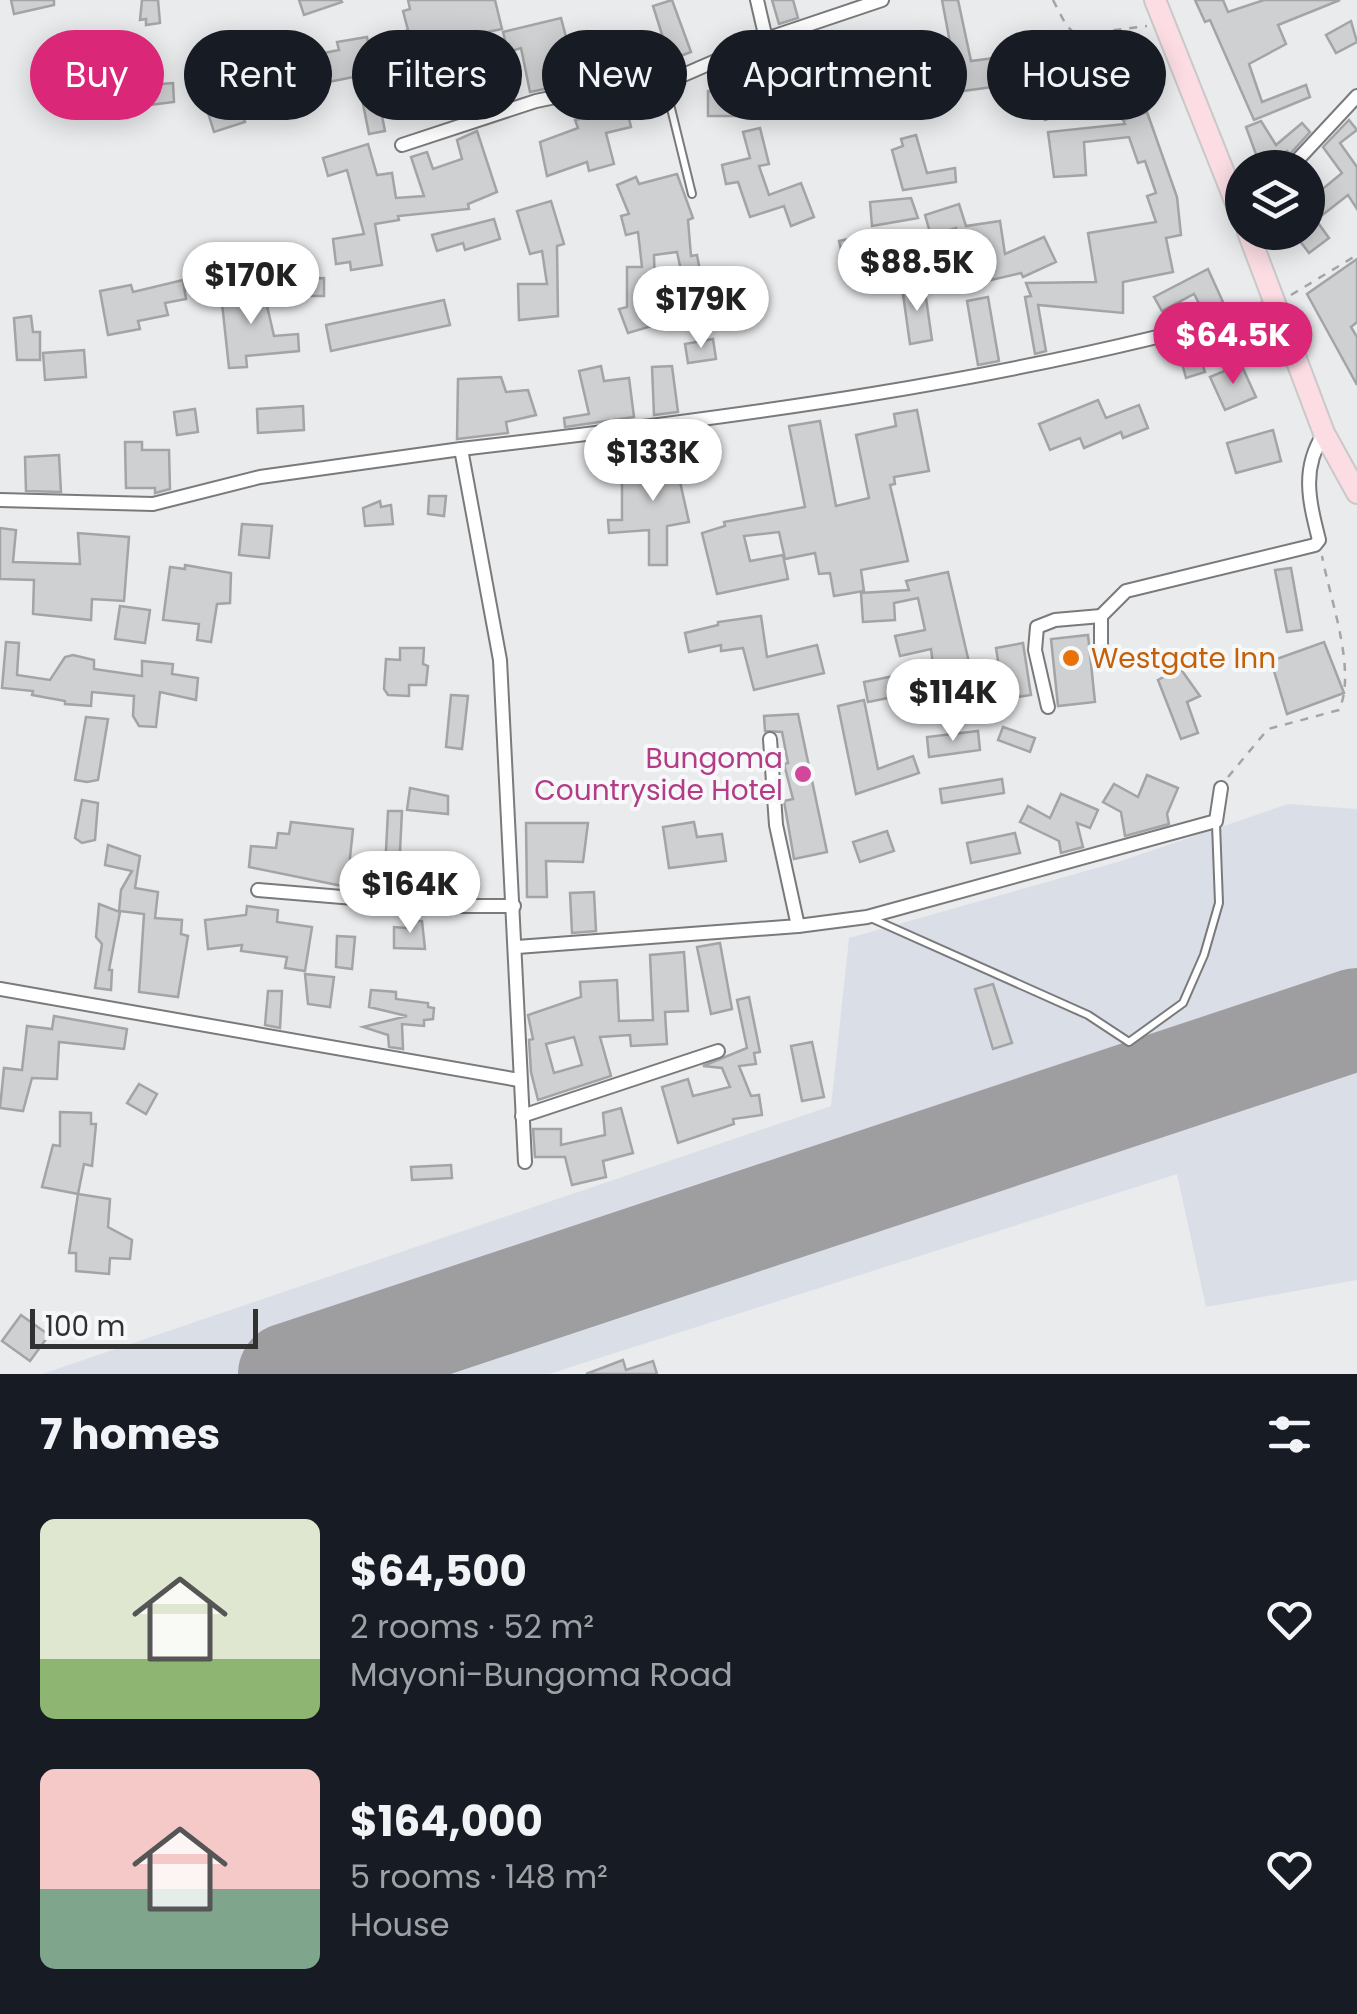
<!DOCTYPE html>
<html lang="en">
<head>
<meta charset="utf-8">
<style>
  body { margin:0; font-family:Poppins,sans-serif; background:#20242c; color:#f1f3f6; height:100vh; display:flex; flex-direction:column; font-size:38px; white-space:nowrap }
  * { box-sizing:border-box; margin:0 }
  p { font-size:32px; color:#9ea1a6 }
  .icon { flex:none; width:55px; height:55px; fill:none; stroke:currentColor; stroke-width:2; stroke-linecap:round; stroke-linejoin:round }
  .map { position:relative; height:1374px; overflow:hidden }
  .panel { display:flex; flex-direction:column; background:#171b24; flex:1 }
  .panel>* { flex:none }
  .top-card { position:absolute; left:30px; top:30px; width:1298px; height:90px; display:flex; gap:20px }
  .fabs { position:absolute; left:1225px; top:150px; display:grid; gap:20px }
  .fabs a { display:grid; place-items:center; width:100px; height:100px; border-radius:50%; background:#171b24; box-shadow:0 5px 25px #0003; font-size:50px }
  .scale { position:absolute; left:30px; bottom:25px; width:228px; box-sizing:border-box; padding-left:10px; border:5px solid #313132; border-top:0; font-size:28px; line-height:35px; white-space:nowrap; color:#313132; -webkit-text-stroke:8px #f7f8fa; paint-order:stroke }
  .price { position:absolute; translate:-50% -85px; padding:0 22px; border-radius:35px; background:#fff; color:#222; font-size:32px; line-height:65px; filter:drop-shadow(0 2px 5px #0008) }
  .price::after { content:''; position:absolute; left:50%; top:60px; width:30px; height:22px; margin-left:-15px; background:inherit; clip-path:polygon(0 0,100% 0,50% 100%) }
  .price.selected { background:#db2777; color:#fff }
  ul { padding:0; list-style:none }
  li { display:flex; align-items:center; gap:30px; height:250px; padding:0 40px }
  li span { display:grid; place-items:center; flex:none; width:280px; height:200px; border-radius:15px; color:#555 }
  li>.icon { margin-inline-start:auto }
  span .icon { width:120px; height:120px; fill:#fffc; stroke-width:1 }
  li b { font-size:42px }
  h2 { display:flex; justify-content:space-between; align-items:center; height:120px; padding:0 40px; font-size:42px }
  .pill { padding:0 35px; border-radius:45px; background:#171b24; box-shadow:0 5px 25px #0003; font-size:35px; line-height:90px }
  .pill.selected { background:#db2777; color:#fff }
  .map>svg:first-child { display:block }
  .built { fill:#dadee7 }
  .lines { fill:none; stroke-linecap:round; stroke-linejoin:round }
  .runway { stroke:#9e9ea0; stroke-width:102 }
  .building { fill:#cfd0d2; stroke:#a3a4a6; stroke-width:2.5; fill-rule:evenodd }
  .service-casing { stroke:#7a7a7c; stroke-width:10 }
  .minor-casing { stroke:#7a7a7c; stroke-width:16 }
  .primary-casing { stroke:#c9c9ca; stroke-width:24 }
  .path { stroke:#a5a5a7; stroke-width:2.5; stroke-dasharray:8 8; stroke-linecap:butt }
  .service { stroke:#fff; stroke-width:6 }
  .minor { stroke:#fff; stroke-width:12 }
  .primary { stroke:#fbdde3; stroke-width:20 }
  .food-dot { fill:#e8710a; stroke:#f7f8fa; stroke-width:4 }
  .hotel-dot { fill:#d1479c; stroke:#f7f8fa; stroke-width:4 }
  .labels { text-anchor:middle; stroke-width:8; stroke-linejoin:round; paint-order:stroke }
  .food-label { font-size:28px; fill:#c56008; stroke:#f7f8fa; text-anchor:start }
  .hotel-label { font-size:28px; fill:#b23c85; stroke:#f7f8fa; text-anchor:end }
</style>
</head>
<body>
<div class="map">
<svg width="1357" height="1374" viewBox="0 0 1357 1374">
  <rect width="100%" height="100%" fill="#eaebed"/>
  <polygon class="built" points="1288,804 1357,809 1357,1280 1206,1307 1177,1174 549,1374 42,1374 831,1106 849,938 1121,861"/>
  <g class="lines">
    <polyline class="runway" points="289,1374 1357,1019"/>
  </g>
  <g class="building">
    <polygon points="11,0 54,0 54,5 14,14"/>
    <polygon points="142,0 158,0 160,23 146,25 146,19 140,20"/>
    <polygon points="299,0 341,0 342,2 304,15"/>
    <polygon points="408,0 495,0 502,29 410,48 413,56 394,64 383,40 408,30 403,11 410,9"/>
    <polygon points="672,0 691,52 670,60 653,6"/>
    <polygon points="772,0 793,0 798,18 779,24"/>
    <polygon points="942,0 958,0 971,61 1017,55 1021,83 948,93 944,65 954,64"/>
    <polygon points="1195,0 1223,0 1228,12 1264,0 1340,0 1278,25 1286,44 1249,64 1262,102 1306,85 1310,97 1254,120 1210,20 1205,22"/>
    <polygon points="561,18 578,82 530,92 521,48 508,52 503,32"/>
    <polygon points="1351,21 1357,42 1336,53 1326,35"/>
    <polygon points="236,37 259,84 268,81 273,95 240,107 245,122 214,132 205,103 225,97 203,52"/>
    <polygon points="367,37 374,73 303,87 298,58 339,50 337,42"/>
    <rect x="780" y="46" width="25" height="33"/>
    <polygon points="1078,63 1086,86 1115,82 1117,93 1089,98 1092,105 1045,120 1029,77"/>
    <polygon points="758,69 764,101 743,105 743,116 708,116 708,91 746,92 742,72"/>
    <polygon points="173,83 174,102 149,105 148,85"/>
    <polygon points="376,86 385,131 369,134 360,89"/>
    <polygon points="504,88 508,100 455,117 452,106"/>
    <polygon points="624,97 631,127 606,133 614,164 589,171 587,162 547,176 540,142 578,128 575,120 613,111 611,100"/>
    <polygon points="1147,112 1177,197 1181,235 1166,238 1173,272 1123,282 1123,313 1038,305 1046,351 1035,354 1025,297 1031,296 1026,283 1096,282 1088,233 1156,222 1147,196 1156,193 1145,161 1138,163 1129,137 1084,142 1086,175 1054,177 1048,132 1125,124 1123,120"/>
    <polygon points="1349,120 1357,130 1340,143 1357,167 1357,209 1348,195 1316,220 1329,238 1309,253 1293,232 1308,232 1308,201 1342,173 1323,147"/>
    <polygon points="1261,121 1276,145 1302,123 1310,132 1290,154 1287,151 1267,168 1257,157 1246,127"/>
    <polygon points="760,128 769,164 759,166 769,195 801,183 814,217 791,226 784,206 750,217 738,182 726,184 722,165 750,158 743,132"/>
    <polygon points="477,131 497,192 468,204 469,209 398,216 399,220 375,224 382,265 351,270 350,262 336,264 333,239 364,234 347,170 328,176 323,158 368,144 377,175 392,173 396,198 424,196 411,157 427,152 433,169 462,159 457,140"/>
    <polygon points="916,135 927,173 955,168 956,182 903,190 892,150 903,146 901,139"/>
    <polygon points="677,174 693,218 688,220 691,256 697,255 700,271 682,275 677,252 654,255 655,288 659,286 672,320 628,333 619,309 627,307 627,267 642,267 638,232 626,235 621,216 629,214 617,185 636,177 639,184"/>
    <polygon points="911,198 918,218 872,226 870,202"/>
    <polygon points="551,201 564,244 557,246 558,316 519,320 518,284 547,284 542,251 530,254 517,211"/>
    <polygon points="959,204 966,226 1000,221 1005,254 1044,237 1056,262 1023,277 1021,273 991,280 985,255 956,255 956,228 931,236 925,215"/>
    <polygon points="494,219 500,239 465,250 463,243 437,251 432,235"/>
    <polygon points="858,237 867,276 848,280 839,241"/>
    <polygon points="1357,259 1357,322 1351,327 1357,337 1357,385 1307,294"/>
    <polygon points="1208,269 1223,302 1203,311 1194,294 1162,311 1154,297"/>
    <polygon points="324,278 324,296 302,296 301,279"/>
    <polygon points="183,280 186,299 165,303 168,315 138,321 140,329 108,335 100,291 131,285 133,292"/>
    <polygon points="262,284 274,336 298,334 299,351 246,356 247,367 229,368 221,294"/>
    <polygon points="924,284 932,340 910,344 902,287"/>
    <polygon points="988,297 999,361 978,365 967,301"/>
    <polygon points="444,300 450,325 331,351 326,325"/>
    <polygon points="31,316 33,332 40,332 40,360 17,360 14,318"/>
    <polygon points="713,339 716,359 688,363 685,344"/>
    <polygon points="1197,347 1205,372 1186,378 1179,352"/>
    <polygon points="84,350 86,377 45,380 43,353"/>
    <polygon points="1241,364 1256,397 1225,410 1210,377"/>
    <polygon points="601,366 604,381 629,378 634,417 565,427 564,418 589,414 579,371"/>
    <polygon points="672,366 678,412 654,415 652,367"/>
    <polygon points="501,377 506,392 528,390 536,415 506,422 508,433 457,439 458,379"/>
    <polygon points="1098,400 1106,418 1139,405 1148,428 1123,438 1121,432 1084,448 1080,438 1050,450 1039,424"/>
    <polygon points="303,406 304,430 258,433 257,409"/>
    <polygon points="195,409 198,432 177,435 174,412"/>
    <polygon points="917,410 929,471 894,477 895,484 890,485 908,561 861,570 864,591 834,596 830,573 819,574 815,553 785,559 779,532 744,536 750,561 783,555 788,579 717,594 702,533 725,526 724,522 805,507 789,426 820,421 836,506 869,498 856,435 896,426 894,414"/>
    <polygon points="1273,430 1281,461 1236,473 1227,443"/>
    <polygon points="125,442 142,442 142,450 169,450 170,489 155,493 155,488 126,488"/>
    <polygon points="672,446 689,522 667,526 667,565 649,565 649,530 609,533 608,520 622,520 622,473 655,473 655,448"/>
    <polygon points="59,455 61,492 26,491 25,457"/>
    <polygon points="429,496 446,496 444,516 428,514"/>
    <polygon points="380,501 381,507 391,505 393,524 365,526 363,508"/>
    <polygon points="242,524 272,526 269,558 239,555"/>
    <polygon points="0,528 16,530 13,562 80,564 78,533 129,537 124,601 92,599 91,620 33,614 34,580 0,579"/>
    <polygon points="185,565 231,573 230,603 217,604 211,642 197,640 199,624 163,620 170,567 185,569"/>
    <polygon points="1291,568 1302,630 1287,632 1275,570"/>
    <polygon points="948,572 974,684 936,689 931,649 900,656 895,636 925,630 918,598 894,603 895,620 863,622 861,593 909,590 906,581"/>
    <polygon points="120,606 150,610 145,643 115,639"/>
    <polygon points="761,616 767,657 817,645 824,673 754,690 743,648 721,651 721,645 689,652 685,633 718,625 718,622"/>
    <polygon points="1088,635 1095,702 1058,706 1051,639"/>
    <polygon points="6,642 19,643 17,675 50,680 65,657 73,655 94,660 94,669 142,676 142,661 173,664 172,674 198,678 196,700 160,692 156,727 139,726 133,716 134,696 92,692 91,706 65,704 65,701 32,695 33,691 2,688"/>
    <polygon points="1324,642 1344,693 1287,714 1271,661"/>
    <polygon points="1023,643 1031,695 1004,699 996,648"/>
    <polygon points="400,648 424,648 423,664 428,666 426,685 409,685 409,696 388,695 384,689 386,659 400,660"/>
    <polygon points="1180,668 1200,696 1187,702 1198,733 1181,739 1158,680"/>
    <polygon points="894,676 898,696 868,702 864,682"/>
    <polygon points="451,695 468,696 462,749 446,747"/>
    <polygon points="864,700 878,769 913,756 919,773 856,794 838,706"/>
    <polygon points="798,714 827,852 794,859 784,801 793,799 784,764 788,763 782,732 765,731 764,716"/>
    <polygon points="86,717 108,719 98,780 87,782 75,780"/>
    <polygon points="1003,727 1035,738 1030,752 998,740"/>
    <polygon points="978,731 980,750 929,757 927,737"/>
    <polygon points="1147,775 1178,788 1167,814 1169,824 1125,836 1121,812 1103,802 1114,784 1138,797"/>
    <polygon points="1002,779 1004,793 942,803 940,789"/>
    <polygon points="410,788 448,796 448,814 407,810"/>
    <polygon points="1061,794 1098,810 1090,828 1077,823 1083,847 1061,853 1059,841 1020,822 1028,806 1050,818"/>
    <polygon points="82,800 98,803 95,840 82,843 75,838"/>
    <polygon points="388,811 402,811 399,871 385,870"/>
    <polygon points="291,822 353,829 347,887 249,867 251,846 276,848 278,833 289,834"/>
    <polygon points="694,822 697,837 722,834 726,861 669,868 663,827"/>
    <polygon points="526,823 588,823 583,862 546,861 547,897 527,897"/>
    <polygon points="887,831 894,851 860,862 853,842"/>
    <polygon points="1015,833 1020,853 971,863 967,843"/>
    <polygon points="108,845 140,856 135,888 158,892 155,918 182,920 181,934 188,936 178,997 139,992 144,914 119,911 121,890 132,871 105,865"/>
    <polygon points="594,892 596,931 572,933 570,893"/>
    <polygon points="99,904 120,912 109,970 112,970 111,990 95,988 102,944 96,937"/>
    <polygon points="247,906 278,910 277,922 312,927 305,971 285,968 287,957 241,951 242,945 208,949 205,920 246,915"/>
    <polygon points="408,921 422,921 425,949 394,948 394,927 407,928"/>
    <polygon points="337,936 355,937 352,969 336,967"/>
    <polygon points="720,943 732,1009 711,1014 697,947"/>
    <path d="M684,952l4,59 -23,1 2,32 -36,2 -1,-11 -30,2 11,39 -73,24 -7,-28 -2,-32 4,-1 -5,-24 53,-18 -1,-15 37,-2 2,41 34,-1 -3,-65zM574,1037l8,28 -28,8 -8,-29z"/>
    <polygon points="305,974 334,977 330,1007 308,1004"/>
    <polygon points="993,984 1012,1043 993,1049 975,989"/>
    <polygon points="371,990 396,992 396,999 428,1003 428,1007 434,1008 433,1019 424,1020 424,1026 402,1024 403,1049 389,1047 388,1035 363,1027 407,1016 369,1007"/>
    <polygon points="268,991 282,991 280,1028 265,1025"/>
    <polygon points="749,997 760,1052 754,1053 756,1064 739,1066 751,1096 759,1095 762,1115 733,1119 734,1124 678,1143 662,1087 688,1079 693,1096 730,1087 722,1068 703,1066 747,1048 737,1000"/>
    <polygon points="54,1016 127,1029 124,1049 59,1042 57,1079 32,1078 23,1111 0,1108 4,1068 22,1070 27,1026 52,1029"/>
    <polygon points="812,1042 824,1097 802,1101 791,1046"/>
    <polygon points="139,1084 157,1094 146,1114 127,1103"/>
    <polygon points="621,1108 633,1153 603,1161 606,1177 572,1185 565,1157 535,1157 533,1129 561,1129 561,1145 605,1135 603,1113"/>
    <polygon points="60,1112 91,1113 91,1124 96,1124 92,1166 84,1164 78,1194 42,1187 53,1145 60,1146"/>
    <polygon points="451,1165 452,1178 412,1180 411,1167"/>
    <polygon points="78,1194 110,1199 108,1227 132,1240 130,1259 110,1258 109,1274 76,1271 76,1253 69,1253"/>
    <polygon points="21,1315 49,1335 30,1361 2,1341"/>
    <polygon points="623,1360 626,1370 653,1361 657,1374 586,1374"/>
  </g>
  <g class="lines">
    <defs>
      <g id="service">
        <polyline points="665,84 692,194"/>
        <polyline points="873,919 1088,1015 1129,1042 1183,1003 1204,955 1219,903 1216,824"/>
      </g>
      <g id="minor">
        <polyline points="766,39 882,0"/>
        <polyline points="402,145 536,101 647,78 665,83 766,39 757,0"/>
        <polyline points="1290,168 1357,96"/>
        <polyline points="0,500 153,504 260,477 461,449"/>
        <path d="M1101,651v-35l25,-25 189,-46 4,-5c-10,-40 -18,-71 5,-107"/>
        <polyline points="1048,707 1035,650 1037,627 1055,620 1101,616"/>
        <polyline points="258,890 450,906 514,906"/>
        <polyline points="798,926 867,917 1216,821 1221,788"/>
        <polyline points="517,947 798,926 776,825 770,739"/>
        <polyline points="0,989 519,1080"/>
        <polyline points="522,1116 718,1051"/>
        <path d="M525,1162l-25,-502 -39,-211c276,-32 550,-67 817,-144"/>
      </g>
      <g id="primary">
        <polyline points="1155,0 1242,218"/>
        <polyline points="1248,232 1324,433 1357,493"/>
      </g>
    </defs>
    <use href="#service" class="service-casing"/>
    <use href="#minor" class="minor-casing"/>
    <use href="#primary" class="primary-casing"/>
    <g class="path">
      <polyline points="1053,0 1066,25 1076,35 1147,26"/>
      <polyline points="1291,295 1357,255"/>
      <path d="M1228,777l40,-48 71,-19c18,-39 -9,-111 -17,-154"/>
    </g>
    <use href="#service" class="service"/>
    <use href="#minor" class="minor"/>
    <use href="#primary" class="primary"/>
  </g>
  <circle class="food-dot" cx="1071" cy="658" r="10"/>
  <circle class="hotel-dot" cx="803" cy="774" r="10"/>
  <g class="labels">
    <g class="food-label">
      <text x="1091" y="668">Westgate Inn</text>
    </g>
    <g class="hotel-label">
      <text x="783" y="768">Bungoma<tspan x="783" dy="32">Countryside Hotel</tspan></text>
    </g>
  </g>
</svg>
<div class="fabs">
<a><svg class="icon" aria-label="layers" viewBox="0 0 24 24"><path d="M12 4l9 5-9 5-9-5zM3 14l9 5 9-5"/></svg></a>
</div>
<div class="scale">100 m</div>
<b class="price" style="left:917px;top:314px">$88.5K</b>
<b class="price" style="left:251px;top:327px">$170K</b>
<b class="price" style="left:701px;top:351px">$179K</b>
<b class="price selected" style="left:1233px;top:387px">$64.5K</b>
<b class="price" style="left:653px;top:504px">$133K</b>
<b class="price" style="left:953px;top:744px">$114K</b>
<b class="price" style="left:410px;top:936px">$164K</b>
<div class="top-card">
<a class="pill selected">Buy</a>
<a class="pill">Rent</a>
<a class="pill">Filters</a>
<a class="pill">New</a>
<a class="pill">Apartment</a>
<a class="pill">House</a>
</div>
</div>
<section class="panel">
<h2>7 homes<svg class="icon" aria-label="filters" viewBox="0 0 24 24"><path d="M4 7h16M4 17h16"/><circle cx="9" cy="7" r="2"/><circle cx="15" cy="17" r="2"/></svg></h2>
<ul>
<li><span style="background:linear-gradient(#dfe7d0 70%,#8fb573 0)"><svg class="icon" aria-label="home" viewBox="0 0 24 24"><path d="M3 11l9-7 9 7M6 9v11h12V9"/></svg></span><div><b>$64,500</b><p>2 rooms · 52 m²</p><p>Mayoni-Bungoma Road</p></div><svg class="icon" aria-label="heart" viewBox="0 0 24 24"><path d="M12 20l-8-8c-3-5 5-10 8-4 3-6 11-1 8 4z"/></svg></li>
<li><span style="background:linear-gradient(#f6c9c9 60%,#7fa58c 0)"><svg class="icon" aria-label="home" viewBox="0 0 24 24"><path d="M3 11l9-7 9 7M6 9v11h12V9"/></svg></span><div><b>$164,000</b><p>5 rooms · 148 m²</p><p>House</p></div><svg class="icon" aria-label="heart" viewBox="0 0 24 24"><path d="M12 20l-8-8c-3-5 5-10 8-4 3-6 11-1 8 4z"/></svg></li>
</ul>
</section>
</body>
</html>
